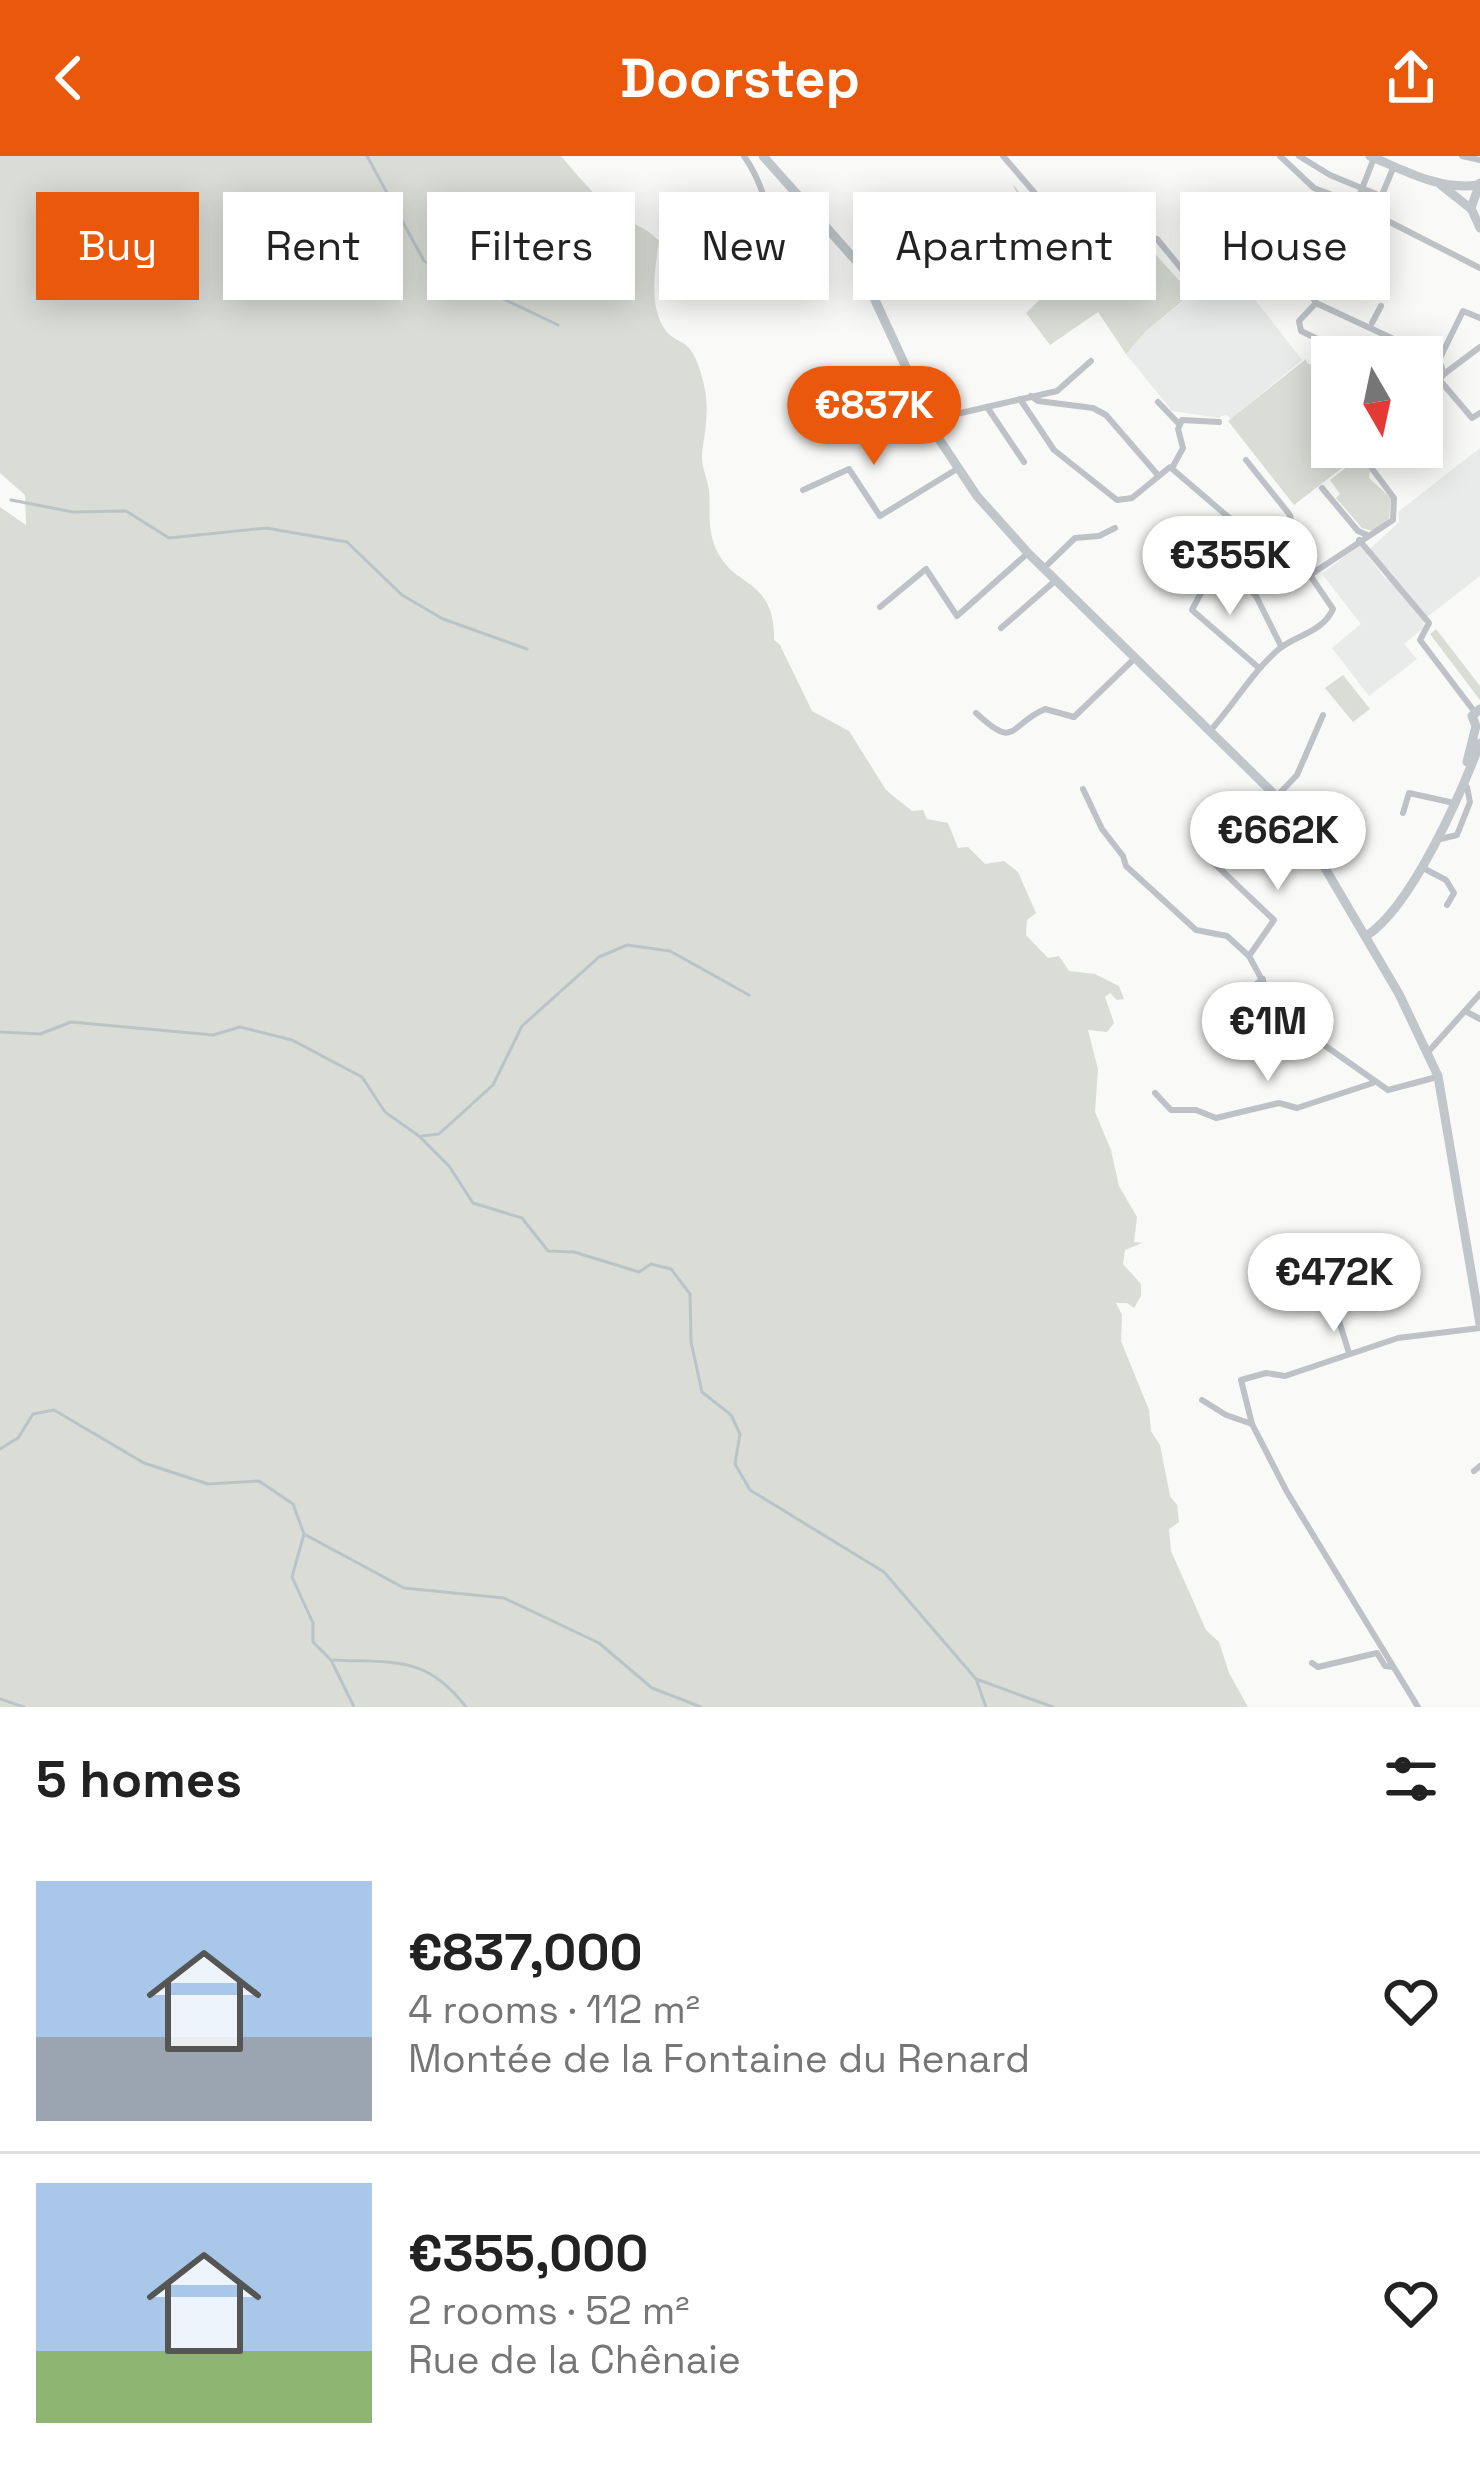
<!DOCTYPE html>
<html lang="en">
<head>
<meta charset="utf-8">
<style>
  body { margin:0; font-family:"Space Grotesk",sans-serif; background:#f2f2f2; color:#222; height:100vh; display:flex; flex-direction:column; font-size:45px; white-space:nowrap }
  * { box-sizing:border-box; margin:0 }
  p { font-size:39px; color:#767676 }
  .icon { flex:none; width:66px; height:66px; fill:none; stroke:currentColor; stroke-width:2; stroke-linecap:round; stroke-linejoin:round }
  .map { position:relative; height:1551px; overflow:hidden }
  .sheet { display:flex; flex-direction:column; background:#fff; flex:1 }
  .sheet>* { flex:none }
  .hud { position:absolute; left:36px; top:36px; width:1410px; height:108px; display:flex; gap:24px }
  .needle { width:78px; rotate:171deg }
  .tools { position:absolute; left:1311px; top:180px; display:grid; gap:24px }
  .tools a { display:grid; place-items:center; width:132px; height:132px; border-radius:0px; background:#fff; box-shadow:0 6px 30px #0003; font-size:60px }
  .price { position:absolute; translate:-50% -102px; padding:0 27px; border-radius:42px; background:#fff; color:#222; font-size:39px; line-height:78px; filter:drop-shadow(0 3px 6px #0008) }
  .price::after { content:''; position:absolute; left:50%; top:72px; width:36px; height:27px; margin-left:-18px; background:inherit; clip-path:polygon(0 0,100% 0,50% 100%) }
  .price.current { background:#ea580c; color:#fff }
  ul { padding:0; list-style:none }
  li { display:flex; align-items:center; gap:36px; height:300px; padding:0 36px }
  li+li { border-top:3px solid #e0e0e0 }
  li span { display:grid; place-items:center; flex:none; width:336px; height:240px; border-radius:0px; color:#555 }
  li>.icon { margin-inline-start:auto }
  span .icon { width:144px; height:144px; fill:#fffc; stroke-width:1 }
  li b { font-size:51px }
  h2 { display:flex; justify-content:space-between; align-items:center; height:144px; padding:0 36px; font-size:51px }
  .pill { padding:0 42px; border-radius:0px; background:#fff; box-shadow:0 6px 30px #0003; font-size:42px; line-height:108px }
  .pill.current { background:#ea580c; color:#fff }
  header { display:flex; justify-content:space-between; align-items:center; height:156px; padding:0 36px; background:#ea580c; color:#fff; font-size:54px; font-weight:700 }
  .map>svg:first-child { display:block }
  .built { fill:#e9eaea }
  .green { fill:#d9ddd6 }
  .lines { fill:none; stroke-linecap:round; stroke-linejoin:round }
  .stream { stroke:#bac4c8; stroke-width:3 }
  .street { stroke:#bec2c6; stroke-width:6 }
  .secondary { stroke:#c0c6ca; stroke-width:9 }
</style>
</head>
<body>
<header><svg class="icon" aria-label="back" viewBox="0 0 24 24"><path d="M15 5l-7 7 7 7"/></svg>Doorstep<svg class="icon" aria-label="share" viewBox="0 0 24 24"><path d="M12 15V3M7 8l5-5 5 5M5 13v7h14v-7"/></svg></header>
<div class="map">
<svg width="1480" height="1551" viewBox="0 0 1480 1551">
  <rect width="100%" height="100%" fill="#f9f9f7"/>
  <g class="built">
    <polygon points="1236,119 1302,204 1231,263 1226,258 1219,262 1172,255 1126,198 1146,175 1211,123 1219,131"/>
    <polygon points="1480,292 1480,420 1427,461 1370,393 1399,366 1398,356"/>
    <polygon points="1359,389 1385,422 1394,424 1424,466 1422,473 1404,488 1417,503 1369,540 1332,492 1361,468 1322,418"/>
  </g>
  <g class="green">
    <path d="M0,0h561c17,20 35,42 57,58 15,12 26,11 41,27 -4,28 -11,65 7,90 6,8 16,10 22,16 9,9 15,31 17,43 4,23 0,42 -3,63 -1,13 5,24 7,37 2,19 -2,34 5,54 17,47 61,30 60,96l6,5 32,66 37,20 37,59 26,21 11,-1 4,9 21,4 10,25 10,-1 17,17 19,-3 14,11 18,41 -9,7 -1,15 22,23 11,-2 10,15 26,3 24,12 5,13 -7,1 -7,-7 -5,4 9,26 -7,9 -19,-2 10,39 -3,43 16,38 8,36 18,31 -3,25 8,1 -17,7 -2,14 18,20v12l-7,12 -7,-5h-11l6,12 -1,26 28,69 2,21 9,14 10,51 7,9 2,17 -10,7 2,22 35,79 13,12 10,31 19,34h-1248v-1200l26,18 -1,-30 -25,-22z"/>
    <polygon points="1012,27 1043,66 1059,71 1055,82 1044,85 1023,74 1006,79 1029,64"/>
    <polygon points="1070,74 1103,88 1141,88 1151,93 1191,138 1146,175 1126,198 1098,156 1050,189 1026,157 1045,138 1022,109 1026,105 1015,91 1018,88 1015,84 1028,81 1036,95 1059,89"/>
    <polygon points="1306,203 1307,207 1332,219 1332,291 1369,291 1294,349 1228,265"/>
    <polygon points="1360,301 1370,315 1369,322 1391,342 1389,363 1373,375 1362,372 1336,342 1340,338 1330,324"/>
    <polygon points="1436,473 1480,530 1480,544 1430,478"/>
    <polygon points="1343,519 1370,553 1353,566 1325,532"/>
  </g>
  <g class="lines">
    <g class="stream">
      <polyline points="367,0 424,105 558,169"/>
      <polyline points="11,344 73,356 126,355 169,382 266,372 347,386 402,439 443,463 527,493"/>
      <polyline points="0,876 40,878 71,866 213,879 240,871 292,884 362,921 385,956 419,980 449,1010 473,1047 522,1062 548,1095 574,1096 639,1116 651,1108 671,1113 690,1138 691,1186 702,1236 731,1259 740,1278 735,1308 750,1334 884,1416 976,1523 986,1551"/>
      <polyline points="422,980 439,978 493,929 522,870 599,801 627,789 670,795 749,839"/>
      <polyline points="0,1293 18,1282 33,1258 54,1254 144,1307 208,1328 259,1325 293,1348 304,1378 292,1421 313,1467 313,1486 331,1504 354,1551"/>
      <polyline points="304,1378 404,1432 504,1442 599,1487 652,1532 701,1551"/>
      <path d="M334,1504c60,3 92,-5 132,47"/>
      <polyline points="976,1523 1053,1551"/>
      <polyline points="0,1543 24,1551"/>
    </g>
    <g class="street">
      <path d="M744,0c20,28 35,81 30,116"/>
      <polyline points="1003,0 1052,57 1101,78 1138,77 1157,83 1189,122 1213,108 1213,104 1203,94 1180,111"/>
      <polyline points="1280,0 1314,32 1356,48"/>
      <polyline points="1299,0 1330,19 1381,40"/>
      <polyline points="1462,0 1480,4"/>
      <polyline points="1374,58 1480,112"/>
      <polyline points="1361,60 1356,48 1374,2"/>
      <polyline points="1316,147 1439,204"/>
      <polyline points="1372,167 1381,150"/>
      <path d="M1355,201l-54,-26 -2,-10 17,-18 -18,-29c10,-18 58,-55 76,-60l20,-48"/>
      <polyline points="1444,218 1480,191"/>
      <polyline points="1440,223 1444,218 1439,204 1463,155 1480,162"/>
      <polyline points="1422,228 1438,222 1472,262 1480,257"/>
      <polyline points="1031,240 1038,245 1093,252 1106,259 1157,318"/>
      <polyline points="1020,243 1054,294 1117,344 1132,342 1170,311 1233,365 1223,405 1256,440 1281,490"/>
      <polyline points="1158,246 1179,268"/>
      <polyline points="987,251 1024,306"/>
      <polyline points="933,269 952,259 1057,235 1091,205"/>
      <polyline points="1172,312 1183,292 1178,273 1182,264 1219,266"/>
      <polyline points="1322,332 1358,375 1367,379"/>
      <polyline points="803,334 849,313 880,360 957,313"/>
      <polyline points="1359,384 1429,467 1420,484 1474,555"/>
      <polyline points="1224,408 1206,427 1192,454 1259,512"/>
      <polyline points="1044,412 1075,382 1099,380 1115,372"/>
      <polyline points="1310,419 1393,364 1394,342 1364,302"/>
      <polyline points="880,451 926,413 957,460 1028,397"/>
      <polyline points="1001,472 1056,424"/>
      <path d="M976,557c41,38 32,12 69,-4l29,8 60,-58"/>
      <path d="M1209,576c25,-27 43,-60 70,-83 17,-14 44,-17 54,-40l-38,-56 -5,-38 -44,-55"/>
      <polyline points="1083,633 1102,673 1123,700 1126,710 1196,774 1227,780 1249,800 1273,844 1297,870 1388,934 1437,921"/>
      <polyline points="1276,641 1297,619 1323,559"/>
      <polyline points="1403,657 1409,637 1454,647"/>
      <polyline points="1436,684 1457,679 1470,646 1467,631 1462,629"/>
      <polyline points="1198,692 1274,764 1249,800"/>
      <polyline points="1423,712 1446,724 1454,737 1447,749"/>
      <polyline points="1224,853 1263,823"/>
      <polyline points="1465,855 1480,863"/>
      <polyline points="1429,895 1480,838"/>
      <polyline points="1155,937 1171,954 1196,954 1216,962 1279,947 1297,952 1373,927"/>
      <polyline points="1322,1110 1349,1197"/>
      <polyline points="1202,1244 1226,1259 1252,1268 1241,1224 1266,1217 1285,1220 1398,1182 1480,1172"/>
      <polyline points="1252,1268 1287,1336 1418,1551"/>
      <polyline points="1474,1315 1480,1310"/>
      <polyline points="1312,1507 1318,1511 1377,1497 1385,1510 1393,1511"/>
    </g>
    <g class="secondary">
      <polyline points="763,0 858,107 939,283 977,340 1028,397 1272,636 1322,707 1399,838 1438,920 1480,1168"/>
      <path d="M1370,0c33,14 71,35 108,29"/>
      <polyline points="1480,27 1471,52 1480,72"/>
      <polyline points="1441,29 1470,52"/>
      <polyline points="1467,606 1476,570 1472,560 1480,553"/>
      <path d="M1366,780c45,-28 95,-142 114,-193"/>
    </g>
  </g>
</svg>
<div class="tools">
<a><svg class="needle" viewBox="-14 -14 28 28"><path d="M0-13l5 13h-10z" fill="#e53935"/><path d="M0 13l5-13h-10z" fill="#767676"/></svg></a>
</div>
<b class="price current" style="left:874px;top:312px">€837K</b>
<b class="price" style="left:1230px;top:462px">€355K</b>
<b class="price" style="left:1278px;top:737px">€662K</b>
<b class="price" style="left:1268px;top:928px">€1M</b>
<b class="price" style="left:1334px;top:1179px">€472K</b>
<div class="hud">
<a class="pill current">Buy</a>
<a class="pill">Rent</a>
<a class="pill">Filters</a>
<a class="pill">New</a>
<a class="pill">Apartment</a>
<a class="pill">House</a>
</div>
</div>
<section class="sheet">
<h2>5 homes<svg class="icon" aria-label="filters" viewBox="0 0 24 24"><path d="M4 7h16M4 17h16"/><circle cx="9" cy="7" r="2"/><circle cx="15" cy="17" r="2"/></svg></h2>
<ul>
<li><span style="background:linear-gradient(#a9c7e8 65%,#9aa5b1 0)"><svg class="icon" aria-label="home" viewBox="0 0 24 24"><path d="M3 11l9-7 9 7M6 9v11h12V9"/></svg></span><div><b>€837,000</b><p>4 rooms · 112 m²</p><p>Montée de la Fontaine du Renard</p></div><svg class="icon" aria-label="heart" viewBox="0 0 24 24"><path d="M12 20l-8-8c-3-5 5-10 8-4 3-6 11-1 8 4z"/></svg></li>
<li><span style="background:linear-gradient(#a9c7e8 70%,#8fb573 0)"><svg class="icon" aria-label="home" viewBox="0 0 24 24"><path d="M3 11l9-7 9 7M6 9v11h12V9"/></svg></span><div><b>€355,000</b><p>2 rooms · 52 m²</p><p>Rue de la Chênaie</p></div><svg class="icon" aria-label="heart" viewBox="0 0 24 24"><path d="M12 20l-8-8c-3-5 5-10 8-4 3-6 11-1 8 4z"/></svg></li>
</ul>
</section>
</body>
</html>
